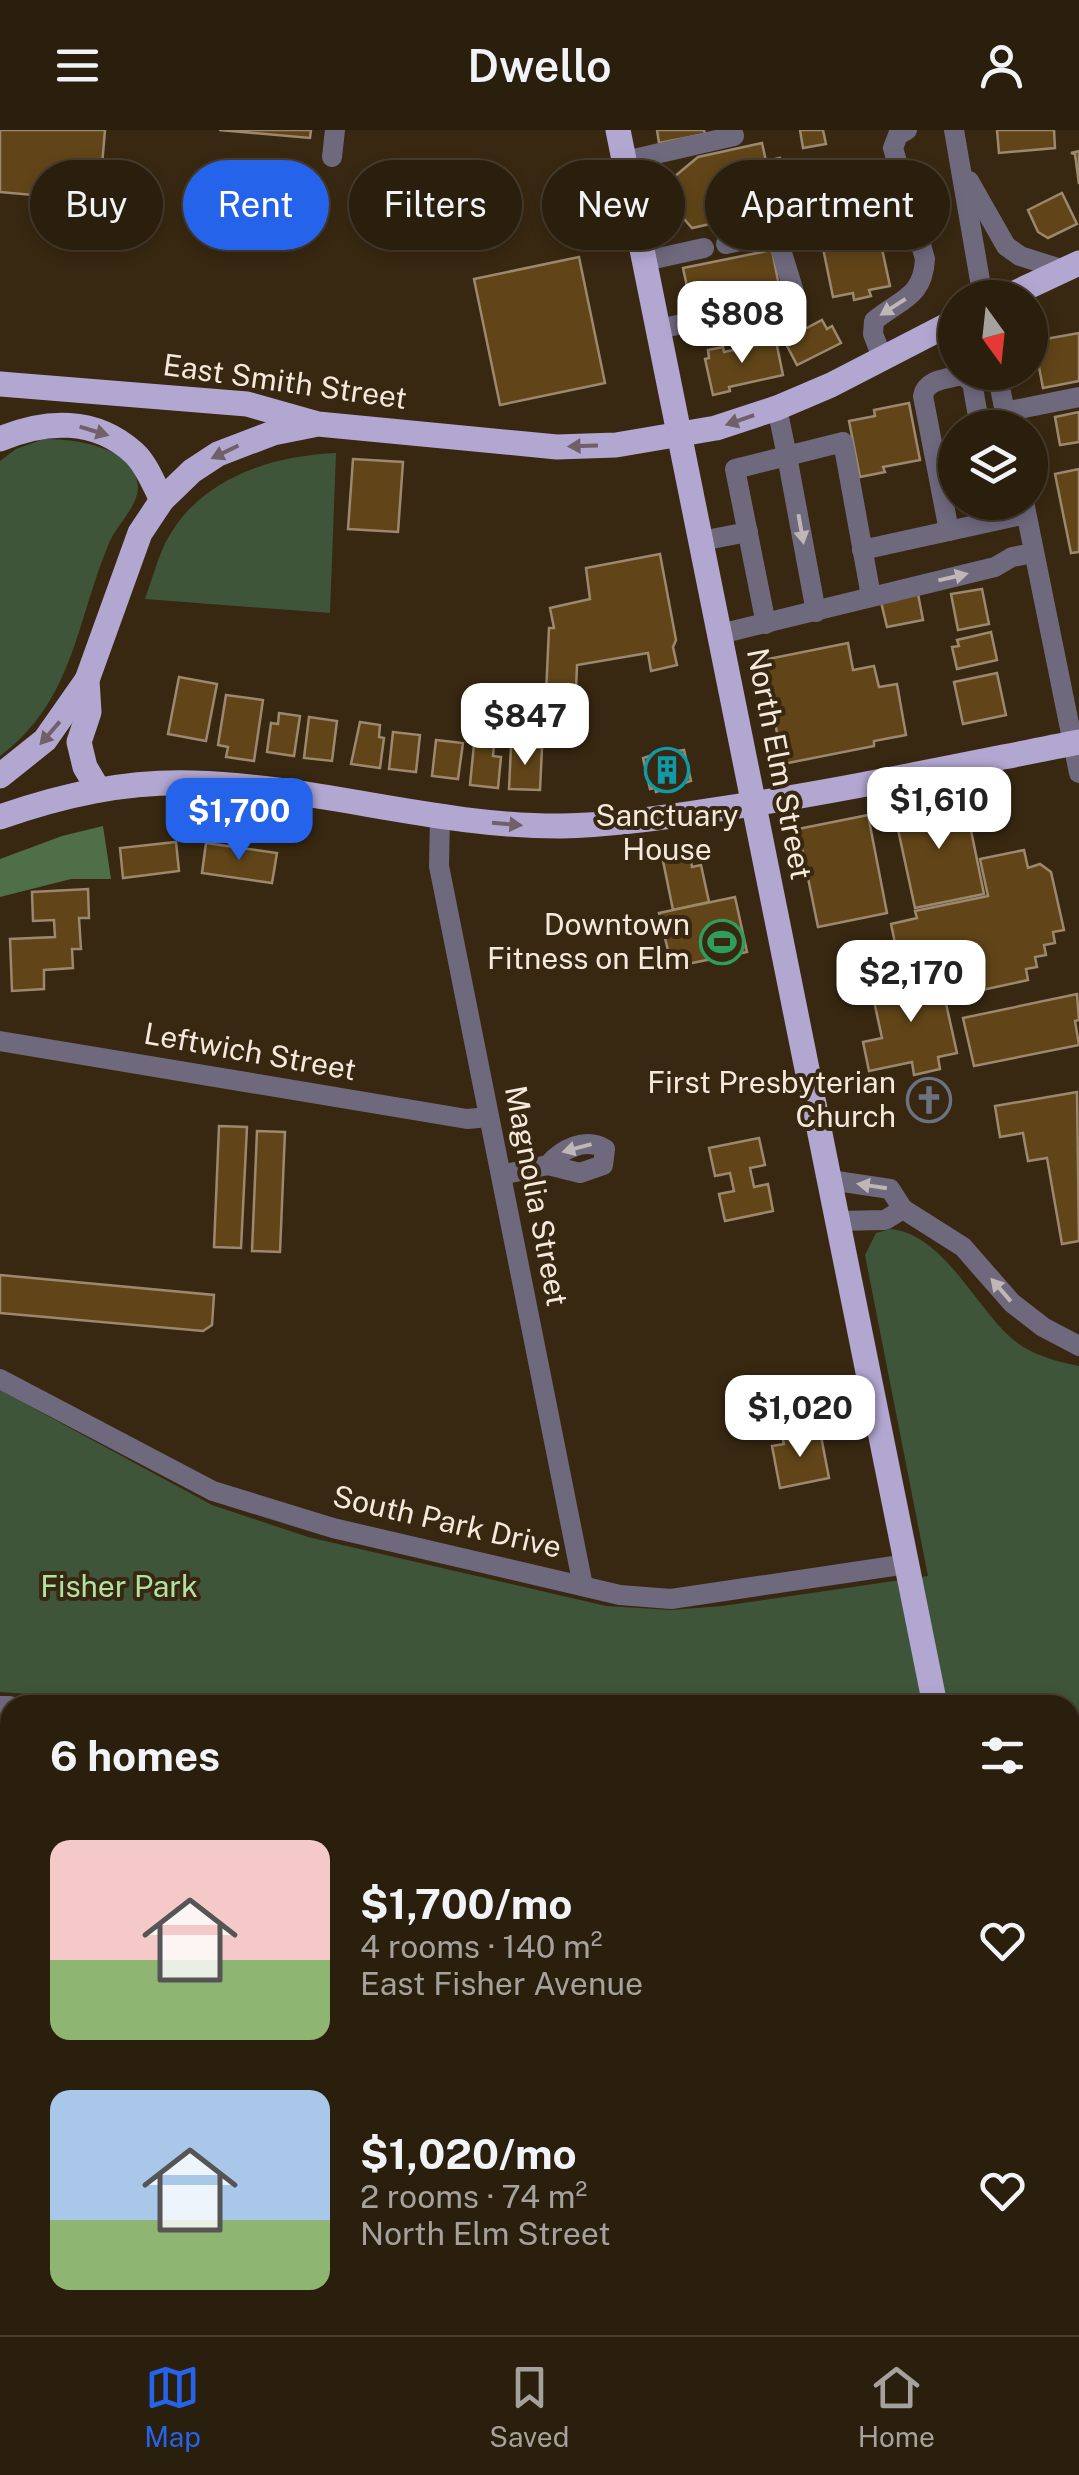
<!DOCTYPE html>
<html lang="en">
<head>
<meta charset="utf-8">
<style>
  body { margin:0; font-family:"Public Sans",sans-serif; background:#362b1b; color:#f1f3f6; height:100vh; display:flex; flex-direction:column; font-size:38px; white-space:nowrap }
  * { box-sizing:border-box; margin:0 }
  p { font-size:32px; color:#a5a29d }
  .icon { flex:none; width:55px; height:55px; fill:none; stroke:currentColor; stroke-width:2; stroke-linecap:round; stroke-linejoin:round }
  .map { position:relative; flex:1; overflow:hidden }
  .drawer { position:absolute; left:0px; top:1565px; width:1080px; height:640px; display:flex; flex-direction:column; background:#2a1e0d; border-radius:30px 30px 0 0; box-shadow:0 5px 15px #0003,0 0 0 2px #463c2e }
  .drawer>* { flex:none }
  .banner { position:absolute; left:30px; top:30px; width:1020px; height:90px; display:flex; gap:20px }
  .needle { width:65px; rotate:165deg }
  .fabs { position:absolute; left:938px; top:150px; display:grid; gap:20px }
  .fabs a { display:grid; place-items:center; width:110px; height:110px; border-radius:50%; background:#2a1e0d; box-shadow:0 5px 15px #0003,0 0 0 2px #463c2e; font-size:50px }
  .price { position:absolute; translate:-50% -85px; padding:0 22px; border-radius:20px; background:#fff; color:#222; font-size:32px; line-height:65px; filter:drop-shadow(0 2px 5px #0008) }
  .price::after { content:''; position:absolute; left:50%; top:60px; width:30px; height:22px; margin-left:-15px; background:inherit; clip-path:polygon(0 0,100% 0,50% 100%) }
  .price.on { background:#2563eb; color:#fff }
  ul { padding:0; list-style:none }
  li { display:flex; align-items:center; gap:30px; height:250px; padding:0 50px }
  li span { display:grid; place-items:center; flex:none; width:280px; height:200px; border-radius:20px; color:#555 }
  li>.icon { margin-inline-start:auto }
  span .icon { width:120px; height:120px; fill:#fffc; stroke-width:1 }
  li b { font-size:42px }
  h2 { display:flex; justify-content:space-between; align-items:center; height:120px; padding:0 50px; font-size:42px }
  .chip { padding:0 35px; border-radius:45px; background:#2a1e0d; box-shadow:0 5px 15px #0003,0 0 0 2px #463c2e; font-size:35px; line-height:90px }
  .chip.on { background:#2563eb; color:#fff }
  header { display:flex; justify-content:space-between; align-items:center; height:130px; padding:0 50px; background:#2a1e0d; font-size:45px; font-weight:600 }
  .tabs { display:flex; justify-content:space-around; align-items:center; height:140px; border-top:2px solid #463c2e; background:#2a1e0d; font-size:28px; color:#a5a29d }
  .tabs a { display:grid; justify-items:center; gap:5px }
  .tabs .on { color:#2563eb }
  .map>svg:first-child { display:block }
  .green { fill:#3e5539 }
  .forest { fill:#4f6f48 }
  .building { fill:#614518; stroke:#9b886e; stroke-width:2.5 }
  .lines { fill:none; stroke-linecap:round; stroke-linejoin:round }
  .minor { stroke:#6f697e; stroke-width:20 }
  .major { stroke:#b2a7d1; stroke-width:25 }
  .oneway { fill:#bfb6b6 }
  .oneway2 { fill:#6f6167 }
  .labels { text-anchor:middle; stroke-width:8; stroke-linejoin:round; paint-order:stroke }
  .street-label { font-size:30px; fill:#f4e9dc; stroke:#382811 }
  .poi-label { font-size:30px; fill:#f4e9dc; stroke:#382811; text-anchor:end }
  .park-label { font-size:30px; fill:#b0e3a3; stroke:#382811 }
</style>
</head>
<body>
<header><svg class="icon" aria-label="menu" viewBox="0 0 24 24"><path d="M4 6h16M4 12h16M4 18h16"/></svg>Dwello<svg class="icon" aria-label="person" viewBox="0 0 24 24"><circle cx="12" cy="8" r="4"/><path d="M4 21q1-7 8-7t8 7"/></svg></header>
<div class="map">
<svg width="1079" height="2205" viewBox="0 0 1079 2205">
  <rect width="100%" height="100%" fill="#382811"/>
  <g class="green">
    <path d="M44,309c30,0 92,7 94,48 0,19 -21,38 -28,54 -34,79 -35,159 -110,215v-295l16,-12z"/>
    <path d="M336,323l-6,160 -185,-14c6,-17 11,-35 18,-51 31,-68 105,-92 173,-95z"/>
    <path d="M891,1099c51,5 84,76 118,107 19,18 46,25 70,30v400l-9,-2v-59h-951l-45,-8 -74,-5v-302l212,115 96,32 298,69 65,4 51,-4 206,-30 -63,-321 11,-22z"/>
  </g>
  <polygon class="forest" points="103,696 111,749 71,749 0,767 0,729 62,706"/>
  <g class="building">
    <polygon points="0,0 105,0 99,71 0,62"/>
    <polygon points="219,0 311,0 310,8"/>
    <polygon points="657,0 704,0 705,4 659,13"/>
    <polygon points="800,0 823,0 826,14 803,18"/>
    <polygon points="997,0 1054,0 1055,18 999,23"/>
    <polygon points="762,13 766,31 780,28 791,76 692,98 678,82 671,58 674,47 698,27"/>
    <polygon points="1079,21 1079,54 1075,24 1071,23"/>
    <polygon points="866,33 878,89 884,88 889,113 881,114 890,156 869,160 871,166 854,170 853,163 833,167 808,45"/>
    <polygon points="1062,63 1077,94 1048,108 1038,102 1028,80"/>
    <polygon points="772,120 781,166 693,184 683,138"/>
    <polygon points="579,127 605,253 500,275 474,149"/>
    <polygon points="822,190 827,199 832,196 841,213 797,235 784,210"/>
    <polygon points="1079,203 1079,251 1043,258 1034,211"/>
    <polygon points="776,211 783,245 729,257 730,261 713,265 705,229 709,228 708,220 723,217 724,222"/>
    <polygon points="909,273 920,330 883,337 885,342 860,347 849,291 875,286 874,280"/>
    <polygon points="1079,282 1079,312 1060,315 1055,287"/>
    <polygon points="353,329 403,332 398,402 348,399"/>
    <polygon points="1079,339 1079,422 1071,423 1055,344"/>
    <polygon points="660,424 676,510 673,517 677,535 651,541 648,523 577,535 574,610 544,608 549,498 554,498 550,478 590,469 586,438"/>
    <polygon points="982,459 989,494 958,500 951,464"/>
    <polygon points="918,464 923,490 887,497 881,472"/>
    <polygon points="991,502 997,530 957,539 952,517 959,516 957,510"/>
    <polygon points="848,513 853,540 874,536 879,557 897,554 906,605 874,611 874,616 783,634 763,530"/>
    <polygon points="997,543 1006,585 963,594 954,552"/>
    <polygon points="179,547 217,554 206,611 168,604"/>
    <polygon points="226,565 263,570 254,631 226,627 228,617 218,615"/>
    <polygon points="279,583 300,586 294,626 267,622 271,593 278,594"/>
    <polygon points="309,587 337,591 332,631 304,628"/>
    <polygon points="360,592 380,595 379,607 384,608 380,638 351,634"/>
    <polygon points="393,602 420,605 416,642 389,639"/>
    <polygon points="436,610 463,613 458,649 432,646"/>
    <polygon points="474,614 494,616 493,626 501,627 498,658 470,655"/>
    <polygon points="511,616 542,618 540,660 509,659"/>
    <polygon points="671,619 672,622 684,620 691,651 656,662 655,658 650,659 643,628"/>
    <polygon points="964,666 984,764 915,778 894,681"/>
    <polygon points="868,685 887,783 818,797 798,699"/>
    <polygon points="176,712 179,741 123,748 120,718"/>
    <polygon points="206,713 277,723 272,753 202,743"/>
    <polygon points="684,717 690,723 692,737 701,735 709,772 673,780 661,721"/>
    <polygon points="1024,720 1028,738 1040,734 1051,742 1064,800 1053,802 1055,813 1044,815 1046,825 1035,827 1037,837 1026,839 1028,850 982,860 979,853 975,858 967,859 959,854 958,846 961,841 936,824 899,832 891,794 917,788 915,781 988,766 980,729"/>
    <polygon points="88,759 89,788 79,788 81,819 72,819 73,838 44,840 44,859 12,861 10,809 55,807 54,790 33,791 32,762"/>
    <polygon points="735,767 747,822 672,837 659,783"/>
    <polygon points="939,842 957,923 938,927 940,939 914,945 912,932 869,941 863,912 882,908 871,857"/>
    <polygon points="1077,864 1079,890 1075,891 1079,915 974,936 963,888"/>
    <polygon points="1077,962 1079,1111 1062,1114 1047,1028 1028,1031 1023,1003 1000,1007 995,976"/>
    <polygon points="219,996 247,997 241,1118 214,1117"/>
    <polygon points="257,1001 285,1002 280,1122 252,1121"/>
    <polygon points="759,1008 765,1035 750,1038 754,1057 768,1054 773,1081 725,1091 719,1064 734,1061 730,1043 715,1046 709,1018"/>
    <polygon points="0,1145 214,1165 212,1195 203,1201 0,1183"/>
    <polygon points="805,1302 806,1309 821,1306 829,1348 780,1358 772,1316 784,1314 782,1306"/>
    <polygon points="1079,1701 1079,1735 1070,1737 1070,1703"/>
    <polygon points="1079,1783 1079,1854 1070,1856 1070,1785"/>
    <polygon points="1078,1881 1079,1942 1070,1944 1070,1883"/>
    <polygon points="25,2195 69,2195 70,2205 25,2205"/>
    <polygon points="301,2195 355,2195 357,2205 303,2205"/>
    <polygon points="434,2195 502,2195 503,2201 478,2205 436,2205"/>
    <polygon points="618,2195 674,2195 677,2205 633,2205 632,2201 621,2204"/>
    <polygon points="768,2195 816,2195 819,2205 771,2205"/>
    <polygon points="931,2195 1003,2195 1005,2205 902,2205 901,2201"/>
  </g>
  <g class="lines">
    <g class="minor">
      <polyline points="954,0 983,168"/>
      <polyline points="332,27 335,0"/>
      <polyline points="625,31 734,6 732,0"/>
      <polyline points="969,51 1006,116 1020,126 1064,140"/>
      <polyline points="645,131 704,118"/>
      <polyline points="659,199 791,170 794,162 779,113 764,106 726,114"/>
      <path d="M882,227l-9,-23 1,-13c26,-22 49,-23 51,-62l-32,-111 5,-13 9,-5"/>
      <polyline points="997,242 1008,298"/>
      <polyline points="1004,282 1079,267"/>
      <polyline points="1024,372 1079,643"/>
      <path d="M949,401l-26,-135c3,-17 24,-17 39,-21l10,7 8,46"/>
      <polyline points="701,411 748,402"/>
      <polyline points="862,420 1026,384"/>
      <polyline points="816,482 787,326 843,312 871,466"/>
      <polyline points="766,494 735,339 787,326 777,278"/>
      <polyline points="720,504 995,437 1012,427 1034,423"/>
      <polyline points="440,687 439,736 583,1456"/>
      <polyline points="0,911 467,989 489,987"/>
      <path d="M501,1045l47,-10 32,8 23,-8 2,-16c-20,-12 -43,0 -57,16"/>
      <polyline points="830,1050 890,1059 903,1079 963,1117 1012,1173 1043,1197 1079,1216"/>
      <polyline points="838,1091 885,1090 903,1079"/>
      <polyline points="0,1249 213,1361 333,1398 620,1465 671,1469 907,1434"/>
      <polyline points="0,1576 10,1576"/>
      <polyline points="1070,1647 1079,1648"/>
      <polyline points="1070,1780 1079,1779"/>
      <polyline points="0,1874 10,1876"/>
      <polyline points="398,2195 400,2205"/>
      <polyline points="725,2195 727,2205"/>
    </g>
    <g class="major">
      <polyline points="618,0 935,1575"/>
      <polyline points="1004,168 1079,133"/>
      <polyline points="0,254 247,274 318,294 557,317 616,315 716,298 777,278 831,255 955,191"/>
      <path d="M0,309c45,-19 95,-22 134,14 13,12 20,32 28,47"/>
      <polyline points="0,646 45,610 87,550"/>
      <polyline points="98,659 85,637 79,612 89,582 87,550 140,403 162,370 192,341 218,324 273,303 313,295"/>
      <path d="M0,687c63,-22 125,-36 193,-34 124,3 244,44 369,43 51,-1 101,-8 151,-16 123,-18 244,-44 366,-68"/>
      <polyline points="1060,2195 1062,2205"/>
    </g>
  </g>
  <defs><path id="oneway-solid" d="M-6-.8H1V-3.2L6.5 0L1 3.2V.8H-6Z" transform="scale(2.5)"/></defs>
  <g class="oneway">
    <use href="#oneway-solid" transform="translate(893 177) rotate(147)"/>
    <use href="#oneway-solid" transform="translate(801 399) rotate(80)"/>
    <use href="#oneway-solid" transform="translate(953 447) rotate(-13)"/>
    <use href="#oneway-solid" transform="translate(577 1018) rotate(165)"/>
    <use href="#oneway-solid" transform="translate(872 1056) rotate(-171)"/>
    <use href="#oneway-solid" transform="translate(1001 1160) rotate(-131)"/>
  </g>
  <g class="oneway2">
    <use href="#oneway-solid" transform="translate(740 290) rotate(161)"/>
    <use href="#oneway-solid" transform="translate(94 301) rotate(17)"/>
    <use href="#oneway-solid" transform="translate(583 316) rotate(178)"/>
    <use href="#oneway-solid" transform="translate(225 322) rotate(154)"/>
    <use href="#oneway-solid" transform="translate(50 603) rotate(131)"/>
    <use href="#oneway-solid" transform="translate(507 694) rotate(5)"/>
  </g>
  <defs>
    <symbol id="building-ring" viewBox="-11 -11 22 22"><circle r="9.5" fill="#382811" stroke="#0f9aa8" stroke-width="1.5"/><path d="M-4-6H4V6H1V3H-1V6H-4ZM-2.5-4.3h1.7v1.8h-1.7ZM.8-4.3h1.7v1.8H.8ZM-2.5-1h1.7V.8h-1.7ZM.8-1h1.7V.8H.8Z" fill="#0f9aa8"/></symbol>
    <symbol id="stadium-ring" viewBox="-11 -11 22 22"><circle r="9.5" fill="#382811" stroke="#2e9e5b" stroke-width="1.5"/><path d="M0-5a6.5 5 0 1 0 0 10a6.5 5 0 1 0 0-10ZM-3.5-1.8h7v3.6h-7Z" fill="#2e9e5b"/></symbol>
    <symbol id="church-ring" viewBox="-11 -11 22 22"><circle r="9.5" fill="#382811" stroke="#6b7280" stroke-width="1.5"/><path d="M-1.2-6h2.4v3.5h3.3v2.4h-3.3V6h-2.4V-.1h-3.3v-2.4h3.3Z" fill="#6b7280"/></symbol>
  </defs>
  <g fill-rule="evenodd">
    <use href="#building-ring" x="642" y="615" width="50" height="50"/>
    <use href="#stadium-ring" x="697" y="787" width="50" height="50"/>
    <use href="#church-ring" x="904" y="945" width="50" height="50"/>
  </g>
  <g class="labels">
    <g class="street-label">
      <text transform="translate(285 252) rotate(8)" y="10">East Smith Street</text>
      <text transform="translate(779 634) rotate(79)" y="10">North Elm Street</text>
      <text transform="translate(250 922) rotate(10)" y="10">Leftwich Street</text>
      <text transform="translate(536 1066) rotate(79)" y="10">Magnolia Street</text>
      <text transform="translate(447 1392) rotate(13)" y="10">South Park Drive</text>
    </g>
    <g class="poi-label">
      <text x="667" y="696" text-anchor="middle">Sanctuary<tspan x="667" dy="34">House</tspan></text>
      <text x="690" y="805">Downtown<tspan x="690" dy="34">Fitness on Elm</tspan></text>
      <text x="896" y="963">First Presbyterian<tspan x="896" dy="34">Church</tspan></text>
    </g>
    <g class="park-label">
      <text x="119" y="1467">Fisher Park</text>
    </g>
  </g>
</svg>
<div class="fabs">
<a><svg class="needle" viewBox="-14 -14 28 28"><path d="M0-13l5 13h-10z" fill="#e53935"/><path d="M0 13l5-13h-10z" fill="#a5a29d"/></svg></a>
<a><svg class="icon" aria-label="layers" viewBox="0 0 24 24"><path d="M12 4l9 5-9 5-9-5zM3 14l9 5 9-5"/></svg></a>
</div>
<b class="price" style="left:742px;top:236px">$808</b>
<b class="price" style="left:525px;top:638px">$847</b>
<b class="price" style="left:939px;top:722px">$1,610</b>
<b class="price on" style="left:239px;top:733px">$1,700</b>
<b class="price" style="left:911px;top:895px">$2,170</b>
<b class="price" style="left:800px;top:1330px">$1,020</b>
<div class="banner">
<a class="chip">Buy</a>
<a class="chip on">Rent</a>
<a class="chip">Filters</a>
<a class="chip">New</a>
<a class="chip">Apartment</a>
</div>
<section class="drawer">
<h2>6 homes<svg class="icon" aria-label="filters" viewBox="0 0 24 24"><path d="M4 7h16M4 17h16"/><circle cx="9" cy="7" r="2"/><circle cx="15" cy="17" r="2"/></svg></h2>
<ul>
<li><span style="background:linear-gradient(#f6c9c9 60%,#8fb573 0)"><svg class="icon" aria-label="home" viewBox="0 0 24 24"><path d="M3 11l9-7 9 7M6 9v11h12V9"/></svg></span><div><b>$1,700/mo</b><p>4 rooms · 140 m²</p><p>East Fisher Avenue</p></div><svg class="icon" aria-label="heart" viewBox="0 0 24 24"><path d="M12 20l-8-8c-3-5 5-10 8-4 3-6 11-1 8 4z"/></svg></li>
<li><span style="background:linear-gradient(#a9c7e8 65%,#8fb573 0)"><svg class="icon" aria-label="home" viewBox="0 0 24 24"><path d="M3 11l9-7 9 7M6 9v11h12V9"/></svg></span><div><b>$1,020/mo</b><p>2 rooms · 74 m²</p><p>North Elm Street</p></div><svg class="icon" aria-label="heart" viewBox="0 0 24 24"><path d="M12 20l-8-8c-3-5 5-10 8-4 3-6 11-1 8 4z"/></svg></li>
</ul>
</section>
</div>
<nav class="tabs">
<a class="on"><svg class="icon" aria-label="map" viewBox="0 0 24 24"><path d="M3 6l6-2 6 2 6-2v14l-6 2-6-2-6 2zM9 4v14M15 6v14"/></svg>Map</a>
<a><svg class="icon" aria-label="saved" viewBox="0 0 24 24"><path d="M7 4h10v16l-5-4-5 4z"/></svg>Saved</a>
<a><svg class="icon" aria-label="home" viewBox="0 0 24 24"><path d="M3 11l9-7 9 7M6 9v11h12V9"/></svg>Home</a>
</nav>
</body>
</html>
